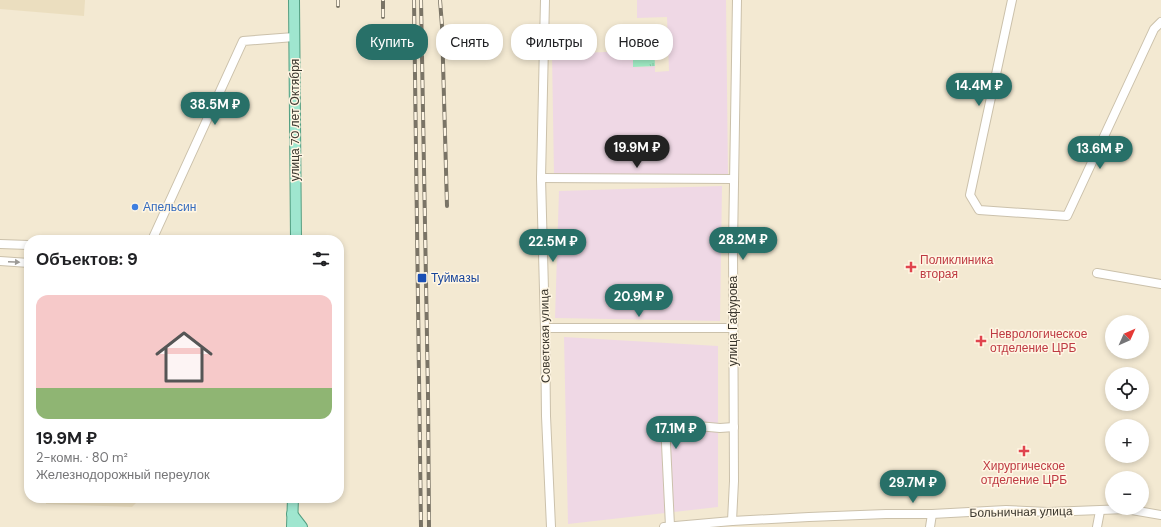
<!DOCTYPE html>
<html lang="ru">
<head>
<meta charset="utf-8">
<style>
  body { margin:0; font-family:"DM Sans",sans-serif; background:#f6f6f6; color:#202124; height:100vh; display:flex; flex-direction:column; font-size:15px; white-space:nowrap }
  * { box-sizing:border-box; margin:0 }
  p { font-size:13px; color:#757577 }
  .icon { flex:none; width:22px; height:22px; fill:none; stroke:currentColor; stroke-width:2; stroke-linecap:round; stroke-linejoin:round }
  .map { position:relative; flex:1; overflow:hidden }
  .drawer { position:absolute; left:24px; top:235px; width:320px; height:268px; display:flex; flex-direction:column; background:#fff; border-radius:16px; box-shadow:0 2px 6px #0003 }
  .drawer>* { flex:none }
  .top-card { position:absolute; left:356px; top:24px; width:380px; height:36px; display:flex; gap:8px }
  .needle { width:26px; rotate:45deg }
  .tools { position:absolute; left:1105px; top:315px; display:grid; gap:8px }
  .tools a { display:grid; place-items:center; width:44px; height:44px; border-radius:50%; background:#fff; box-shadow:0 2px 6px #0003; font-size:20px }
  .price { position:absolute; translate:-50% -34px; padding:0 9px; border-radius:14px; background:#287068; color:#fff; font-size:13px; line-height:26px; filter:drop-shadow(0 1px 2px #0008) }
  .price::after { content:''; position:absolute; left:50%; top:24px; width:12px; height:9px; margin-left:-6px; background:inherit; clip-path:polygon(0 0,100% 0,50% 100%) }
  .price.selected { background:#222; color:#fff }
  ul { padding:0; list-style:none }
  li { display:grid; align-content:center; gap:8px; height:212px; padding:0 12px }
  li span { display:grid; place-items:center; height:124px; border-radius:12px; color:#555 }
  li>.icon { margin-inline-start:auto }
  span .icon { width:72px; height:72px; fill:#fffc; stroke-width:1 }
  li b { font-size:17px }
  h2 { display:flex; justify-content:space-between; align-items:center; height:48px; padding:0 12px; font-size:17px }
  .chip { padding:0 14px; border-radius:16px; background:#fff; box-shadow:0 2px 6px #0003; font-size:14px; line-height:36px }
  .chip.selected { background:#287068; color:#fff }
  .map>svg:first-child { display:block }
  .commercial { fill:#efd8e5 }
  .built { fill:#ebdebf }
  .grass { fill:url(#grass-tufts) }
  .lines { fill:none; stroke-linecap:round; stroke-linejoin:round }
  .minor-casing { stroke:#cbc1ab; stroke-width:10 }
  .major-casing { stroke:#529e81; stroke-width:12 }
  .minor { stroke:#fff; stroke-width:8 }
  .major { stroke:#9fe6cf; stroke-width:10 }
  .rail-casing { stroke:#7a7466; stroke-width:4 }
  .rail { stroke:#fff6e4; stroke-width:2.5; stroke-dasharray:8; stroke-linecap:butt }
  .oneway { fill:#9c9a96 }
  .shop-dot { fill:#3f7fe0; stroke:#fff6e4; stroke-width:1.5 }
  .health-dot { fill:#e0444e; stroke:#fff6e4; stroke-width:1.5 }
  .transit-dot { fill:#1a4fb4; stroke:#fff6e4; stroke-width:1.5 }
  .labels { text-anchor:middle; stroke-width:3; stroke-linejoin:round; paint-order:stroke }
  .street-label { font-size:12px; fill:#39352c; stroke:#fff6e4 }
  .shop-label { font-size:12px; fill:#366cbe; stroke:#fff6e4; text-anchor:start }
  .health-label { font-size:12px; fill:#be3a42; stroke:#fff6e4; text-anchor:start }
  .transit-label { font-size:12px; fill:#164399; stroke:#fff6e4; text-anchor:start }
</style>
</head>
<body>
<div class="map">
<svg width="1161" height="527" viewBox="0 0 1161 527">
  <defs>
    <pattern id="grass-tufts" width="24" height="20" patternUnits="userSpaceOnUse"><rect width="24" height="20" fill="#9febc4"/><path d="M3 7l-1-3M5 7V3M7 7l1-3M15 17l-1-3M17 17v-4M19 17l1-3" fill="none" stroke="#8acaa9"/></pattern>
  </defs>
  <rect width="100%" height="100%" fill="#f3e9d2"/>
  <g class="commercial">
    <polygon points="637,0 726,0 728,174 554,176 552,54 633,51 633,67 655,66 655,72 669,71 667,17 637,18"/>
    <polygon points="722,186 720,321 555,318 559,191"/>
    <polygon points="564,337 718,346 718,507 568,524"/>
  </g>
  <g class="built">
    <polygon points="0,0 85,0 84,16 0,9"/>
    <polygon points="46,498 141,498 132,507 46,504"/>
  </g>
  <polygon class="grass" points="654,47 655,66 633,67 633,48"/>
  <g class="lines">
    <defs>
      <g id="minor">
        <polyline points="545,0 541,178 545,328 546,416 551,527"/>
        <polyline points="1012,0 970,195 979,210 1067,216 1154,29 1161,22"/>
        <polyline points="541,178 734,179"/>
        <polyline points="152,240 243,41 294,37"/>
        <polyline points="0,244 29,245"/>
        <polyline points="0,261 29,263"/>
        <polyline points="1097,273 1161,284"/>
        <polyline points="545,328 733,328"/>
        <polyline points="732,521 734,481 733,245 737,0"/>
        <polyline points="670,526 665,423 720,428 734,427"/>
        <polyline points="664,527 732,521 809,517 886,514 932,514 1006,510 1048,512 1126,509 1161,515"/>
        <polyline points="930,527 932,514"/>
        <polyline points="1097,527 1100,511"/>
      </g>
      <g id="major">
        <polyline points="294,0 296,240"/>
        <polyline points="292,514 302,527"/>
        <polyline points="292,527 293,498"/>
      </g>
    </defs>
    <use href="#minor" class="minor-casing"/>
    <use href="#major" class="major-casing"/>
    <use href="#minor" class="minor"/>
    <use href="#major" class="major"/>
    <defs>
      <g id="rail">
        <polyline points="414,0 421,527"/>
        <polyline points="421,0 428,394 429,527"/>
        <polyline points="440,0 442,26 447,206"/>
        <polyline points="338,6 338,0"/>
        <polyline points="383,17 383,0"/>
      </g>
    </defs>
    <use href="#rail" class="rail-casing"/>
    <use href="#rail" class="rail"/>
  </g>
  <defs><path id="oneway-solid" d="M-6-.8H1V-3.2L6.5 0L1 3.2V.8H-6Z"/></defs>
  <use class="oneway" href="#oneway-solid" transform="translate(14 262) rotate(3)"/>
  <circle class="shop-dot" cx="135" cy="207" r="4"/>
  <g class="health-dot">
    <path d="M909 261h4v4h4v4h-4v4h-4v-4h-4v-4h4z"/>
    <path d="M979 335h4v4h4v4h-4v4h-4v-4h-4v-4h4z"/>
    <path d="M1022 445h4v4h4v4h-4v4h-4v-4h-4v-4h4z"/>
  </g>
  <rect class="transit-dot" x="417" y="273" width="10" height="10" rx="2"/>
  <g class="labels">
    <g class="street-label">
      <text transform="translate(295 120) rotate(-90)" y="4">улица 70 лет Октября</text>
      <text transform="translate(733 321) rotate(-90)" y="4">улица Гафурова</text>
      <text transform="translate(545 336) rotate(-91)" y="4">Советская улица</text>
      <text transform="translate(1021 512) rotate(-1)" y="4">Больничная улица</text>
    </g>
    <g class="shop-label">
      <text x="143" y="211">Апельсин</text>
    </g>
    <g class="health-label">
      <text x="920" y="264">Поликлиника<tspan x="920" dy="14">вторая</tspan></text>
      <text x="990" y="338">Неврологическое<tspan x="990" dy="14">отделение ЦРБ</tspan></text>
      <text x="1024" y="470" text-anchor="middle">Хирургическое<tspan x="1024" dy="14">отделение ЦРБ</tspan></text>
    </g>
    <g class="transit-label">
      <text x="431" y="282">Туймазы</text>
    </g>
  </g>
</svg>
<div class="tools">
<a><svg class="needle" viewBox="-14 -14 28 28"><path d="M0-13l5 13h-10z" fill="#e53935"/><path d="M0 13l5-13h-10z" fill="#757577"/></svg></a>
<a><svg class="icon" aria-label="locate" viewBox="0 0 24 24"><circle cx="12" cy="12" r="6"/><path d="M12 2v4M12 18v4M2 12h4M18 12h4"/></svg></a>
<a>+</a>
<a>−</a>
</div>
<b class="price" style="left:979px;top:107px">14.4M ₽</b>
<b class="price" style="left:215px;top:126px">38.5M ₽</b>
<b class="price selected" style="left:637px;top:169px">19.9M ₽</b>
<b class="price" style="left:1100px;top:170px">13.6M ₽</b>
<b class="price" style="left:743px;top:261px">28.2M ₽</b>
<b class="price" style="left:553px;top:263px">22.5M ₽</b>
<b class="price" style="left:639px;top:318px">20.9M ₽</b>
<b class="price" style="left:676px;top:450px">17.1M ₽</b>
<b class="price" style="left:913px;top:504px">29.7M ₽</b>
<div class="top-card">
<a class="chip selected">Купить</a>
<a class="chip">Снять</a>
<a class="chip">Фильтры</a>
<a class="chip">Новое</a>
</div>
<section class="drawer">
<h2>Объектов: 9<svg class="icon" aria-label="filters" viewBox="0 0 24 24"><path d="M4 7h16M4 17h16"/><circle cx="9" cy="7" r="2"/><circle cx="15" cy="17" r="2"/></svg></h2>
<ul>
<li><span style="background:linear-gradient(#f6c9c9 75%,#8fb573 0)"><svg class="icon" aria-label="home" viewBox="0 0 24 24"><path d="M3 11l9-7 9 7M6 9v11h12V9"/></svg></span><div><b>19.9M ₽</b><p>2-комн. · 80 m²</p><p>Железнодорожный переулок</p></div></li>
</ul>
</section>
</div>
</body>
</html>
